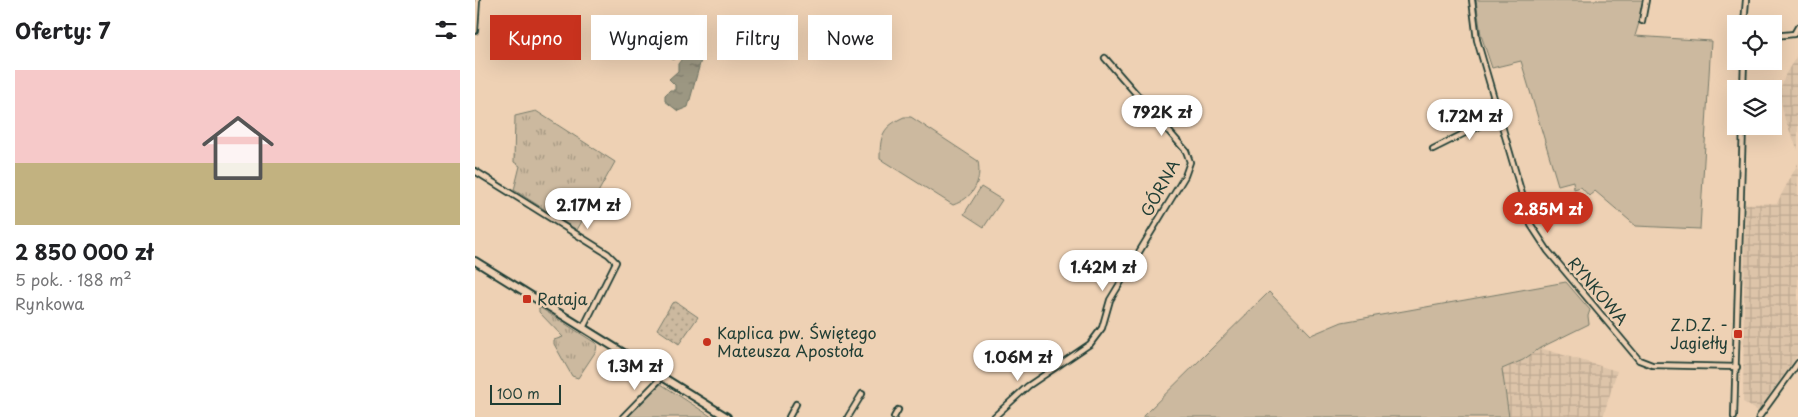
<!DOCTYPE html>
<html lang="pl">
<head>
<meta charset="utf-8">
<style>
  body { margin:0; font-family:"Playpen Sans",sans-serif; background:#f6f6f6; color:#202124; height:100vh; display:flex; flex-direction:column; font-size:19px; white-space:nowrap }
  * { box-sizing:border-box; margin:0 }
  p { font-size:16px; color:#757577 }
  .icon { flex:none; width:28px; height:28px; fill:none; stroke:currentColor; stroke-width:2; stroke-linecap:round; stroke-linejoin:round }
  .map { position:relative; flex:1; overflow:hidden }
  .details { display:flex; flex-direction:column; background:#fff; width:475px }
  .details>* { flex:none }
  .top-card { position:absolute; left:15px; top:15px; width:475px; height:45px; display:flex; gap:10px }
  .fabs { position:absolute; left:1252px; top:15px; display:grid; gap:10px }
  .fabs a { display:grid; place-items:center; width:55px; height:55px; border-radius:0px; background:#fff; box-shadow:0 5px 20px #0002; font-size:25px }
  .scale { position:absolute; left:15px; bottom:12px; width:71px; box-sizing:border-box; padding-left:5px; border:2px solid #1f3d34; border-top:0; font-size:14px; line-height:18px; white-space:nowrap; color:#1f3d34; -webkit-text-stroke:4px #eed1b4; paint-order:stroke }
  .price { position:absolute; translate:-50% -42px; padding:0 11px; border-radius:18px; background:#fff; color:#222; font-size:16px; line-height:32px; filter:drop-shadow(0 1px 2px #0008) }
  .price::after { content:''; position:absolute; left:50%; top:30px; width:15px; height:11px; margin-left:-8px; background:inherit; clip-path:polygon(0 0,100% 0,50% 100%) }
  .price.on { background:#c8321e; color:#fff }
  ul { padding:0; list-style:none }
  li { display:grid; align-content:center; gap:10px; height:265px; padding:0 15px }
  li+li { border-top:1px solid #e0e0e0 }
  li span { display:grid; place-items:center; height:155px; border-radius:0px; color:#555 }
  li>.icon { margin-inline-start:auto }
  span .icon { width:90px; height:90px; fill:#fffc; stroke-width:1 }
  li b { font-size:21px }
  h2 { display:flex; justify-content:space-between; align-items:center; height:60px; padding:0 15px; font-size:21px }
  .pill { padding:0 18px; border-radius:0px; background:#fff; box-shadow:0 5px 20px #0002; font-size:18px; line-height:45px }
  .pill.on { background:#c8321e; color:#fff }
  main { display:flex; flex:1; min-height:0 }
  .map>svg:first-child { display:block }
  .industrial { fill:url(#industrial-grid) }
  .grass { fill:url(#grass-tufts); stroke:#767b6a }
  .park { fill:url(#park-dots); stroke:#767b6a }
  .garden { fill:#ccb99f; stroke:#767b6a }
  .water { fill:url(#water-ripples); stroke:#6a7363 }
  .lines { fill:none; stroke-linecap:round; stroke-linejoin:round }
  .minor-casing { stroke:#1f3d34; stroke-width:8 }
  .secondary-casing { stroke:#1f3d34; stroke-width:10 }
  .minor { stroke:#eed1b4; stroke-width:4.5 }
  .secondary { stroke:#eed1b4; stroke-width:6 }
  .poi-dot { fill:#c8321e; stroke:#eed1b4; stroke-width:2 }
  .labels { text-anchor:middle; stroke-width:5; stroke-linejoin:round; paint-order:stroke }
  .street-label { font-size:16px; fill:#1f3d34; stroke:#eed1b4 }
  .poi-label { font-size:16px; fill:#1f3d34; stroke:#eed1b4; text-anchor:start }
</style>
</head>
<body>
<main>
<section class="details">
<h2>Oferty: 7<svg class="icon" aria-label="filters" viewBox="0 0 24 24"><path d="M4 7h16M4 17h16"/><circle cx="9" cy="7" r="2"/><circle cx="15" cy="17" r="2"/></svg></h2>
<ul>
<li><span style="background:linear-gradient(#f6c9c9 60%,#c2b280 0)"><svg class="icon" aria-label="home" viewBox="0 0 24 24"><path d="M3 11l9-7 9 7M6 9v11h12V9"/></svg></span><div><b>2 850 000 zł</b><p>5 pok. · 188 m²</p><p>Rynkowa</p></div></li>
</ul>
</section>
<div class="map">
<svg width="1323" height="417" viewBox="0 0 1323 417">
  <defs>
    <pattern id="industrial-grid" width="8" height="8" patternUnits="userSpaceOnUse" patternTransform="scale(1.25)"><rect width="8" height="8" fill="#ddc4a9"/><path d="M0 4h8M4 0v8" fill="none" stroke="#bda992"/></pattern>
    <pattern id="grass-tufts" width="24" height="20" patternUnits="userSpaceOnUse" patternTransform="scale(1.25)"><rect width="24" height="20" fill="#ccb99f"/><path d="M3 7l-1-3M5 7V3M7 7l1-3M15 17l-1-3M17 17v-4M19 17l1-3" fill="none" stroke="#a59882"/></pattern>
    <pattern id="park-dots" width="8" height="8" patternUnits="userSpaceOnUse" patternTransform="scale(1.25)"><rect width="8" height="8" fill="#ccb99f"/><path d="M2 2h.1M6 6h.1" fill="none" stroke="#a59882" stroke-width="1.8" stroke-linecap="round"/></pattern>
    <pattern id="water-ripples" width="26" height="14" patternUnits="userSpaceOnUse" patternTransform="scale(1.25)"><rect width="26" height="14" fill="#9c9782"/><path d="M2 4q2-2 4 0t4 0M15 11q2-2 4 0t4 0" fill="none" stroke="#7f7c6b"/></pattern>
  </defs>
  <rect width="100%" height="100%" fill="#eed1b4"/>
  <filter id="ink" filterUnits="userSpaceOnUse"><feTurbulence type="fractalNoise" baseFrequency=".02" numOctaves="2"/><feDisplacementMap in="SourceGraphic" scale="10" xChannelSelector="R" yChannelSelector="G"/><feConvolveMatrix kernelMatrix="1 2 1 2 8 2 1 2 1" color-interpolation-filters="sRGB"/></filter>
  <g filter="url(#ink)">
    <g class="industrial">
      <polygon points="1323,54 1323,150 1310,120 1304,92 1311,73"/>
      <polygon points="1323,163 1323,355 1283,411 1268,402 1270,204 1302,203"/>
      <polygon points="1065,348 1142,371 1128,417 1034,417 1026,369 1048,360"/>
    </g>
    <g class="grass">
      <polygon points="61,111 140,162 102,230 39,190 45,166 39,162 40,116"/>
      <polygon points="64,307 122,344 121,351 103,378 97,376 79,344 79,340 88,337 64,312"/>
    </g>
    <polygon class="park" points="201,302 223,317 204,344 182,329 197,303"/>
    <g class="garden">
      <polygon points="1001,0 1171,0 1160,36 1236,41 1225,229 1161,226 1120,191 1114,196 1106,187 1099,189 1098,181 1083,185 1046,61 1017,68 1006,35"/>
      <path d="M429,117h7l67,44c4,21 -5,37 -25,44l-73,-46c0,-23 2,-32 24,-42z"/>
      <polygon points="506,187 527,200 509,227 489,214"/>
      <polygon points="1091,282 1115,310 1113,316 1114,324 1065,348 1048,360 1027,369 1034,417 667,417 794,292 836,335 867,322"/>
      <polygon points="186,384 237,417 152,417"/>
    </g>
    <g class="water">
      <polygon points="213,21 219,22 220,27 198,60 194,53"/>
      <polygon points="215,48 223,50 226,60 213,107 203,111 190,101 190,95 195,90 200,90 200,85 194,79 203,71 203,64"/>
    </g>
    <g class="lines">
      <defs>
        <g id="minor">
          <polyline points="997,0 1002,40 1056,225 1073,251 1164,360 1177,365 1262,367"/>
          <polyline points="1167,21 1171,0"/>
          <polyline points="1269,24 1271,0"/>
          <polyline points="0,31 2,0"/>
          <polyline points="1299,36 1319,34 1323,27"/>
          <polyline points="1268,89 1269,61"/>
          <polyline points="958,149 1024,116"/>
          <polyline points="0,171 133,254 141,262 108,328"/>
          <polyline points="148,417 187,377"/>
          <polyline points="314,417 321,404"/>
          <polyline points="373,417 387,394"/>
          <polyline points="419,417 423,410"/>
          <polyline points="519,417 553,386 615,344 627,328 635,300 710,176 715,162 711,151 630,58"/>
          <polyline points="1259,417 1268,126"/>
          <polyline points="1284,417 1323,363"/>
        </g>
        <polyline id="secondary" points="0,261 252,417"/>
      </defs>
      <use href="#minor" class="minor-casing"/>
      <use href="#secondary" class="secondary-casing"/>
      <use href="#minor" class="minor"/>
      <use href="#secondary" class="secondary"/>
    </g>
  </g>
  <g class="poi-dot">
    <rect x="47" y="294" width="10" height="10" rx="2.5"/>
    <rect x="1258" y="329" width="10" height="10" rx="2.5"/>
    <circle cx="232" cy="342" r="5"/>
  </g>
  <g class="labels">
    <g class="street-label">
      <text transform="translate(685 188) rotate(-61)" y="6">GÓRNA</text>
      <text transform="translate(1123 291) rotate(50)" y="6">RYNKOWA</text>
    </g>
    <g class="poi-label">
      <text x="62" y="305">Rataja</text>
      <text x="1253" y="331" text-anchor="end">Z.D.Z. -<tspan x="1253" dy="18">Jagiełły</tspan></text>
      <text x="242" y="339">Kaplica pw. Świętego<tspan x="242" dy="18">Mateusza Apostoła</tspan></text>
    </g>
  </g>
</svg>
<div class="fabs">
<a><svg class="icon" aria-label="locate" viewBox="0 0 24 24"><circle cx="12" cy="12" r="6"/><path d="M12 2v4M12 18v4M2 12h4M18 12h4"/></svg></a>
<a><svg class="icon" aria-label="layers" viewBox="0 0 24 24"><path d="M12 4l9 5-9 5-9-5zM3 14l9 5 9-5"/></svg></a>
</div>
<div class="scale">100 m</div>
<b class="price" style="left:687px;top:137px">792K zł</b>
<b class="price" style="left:995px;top:141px">1.72M zł</b>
<b class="price" style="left:113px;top:230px">2.17M zł</b>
<b class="price on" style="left:1073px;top:234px">2.85M zł</b>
<b class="price" style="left:628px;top:292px">1.42M zł</b>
<b class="price" style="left:543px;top:382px">1.06M zł</b>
<b class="price" style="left:160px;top:391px">1.3M zł</b>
<div class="top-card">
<a class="pill on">Kupno</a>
<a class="pill">Wynajem</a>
<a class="pill">Filtry</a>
<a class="pill">Nowe</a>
</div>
</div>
</main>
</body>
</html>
